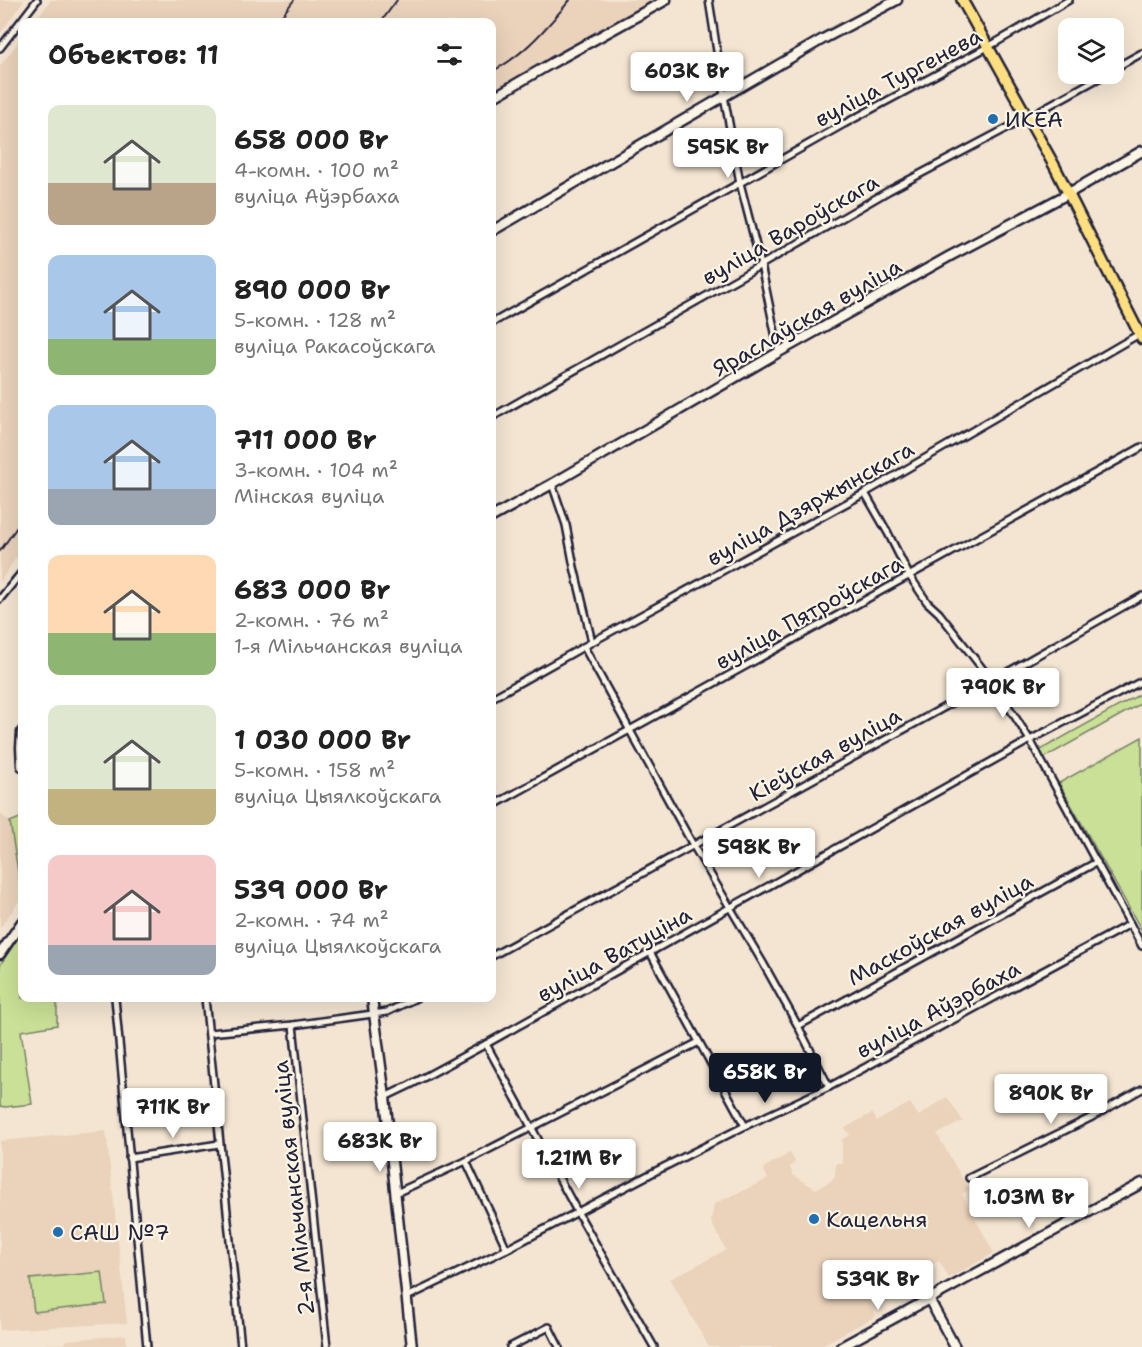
<!DOCTYPE html>
<html lang="ru">
<head>
<meta charset="utf-8">
<style>
  body { margin:0; font-family:"Shantell Sans",sans-serif; background:#f6f6f6; color:#222; height:100vh; display:flex; flex-direction:column; font-size:22px; white-space:nowrap }
  * { box-sizing:border-box; margin:0 }
  p { font-size:20px; color:#767676 }
  .icon { flex:none; width:33px; height:33px; fill:none; stroke:currentColor; stroke-width:2; stroke-linecap:round; stroke-linejoin:round }
  .map { position:relative; flex:1; overflow:hidden }
  .sheet { position:absolute; left:18px; top:18px; width:478px; height:984px; display:flex; flex-direction:column; background:#fff; border-radius:12px; box-shadow:0 6px 24px #0002 }
  .sheet>* { flex:none }
  .controls { position:absolute; left:1058px; top:18px; display:grid; gap:12px }
  .controls a { display:grid; place-items:center; width:66px; height:66px; border-radius:12px; background:#fff; box-shadow:0 6px 24px #0002; font-size:30px }
  .price { position:absolute; translate:-50% -51px; padding:0 14px; border-radius:6px; background:#fff; color:#222; font-size:20px; line-height:39px; filter:drop-shadow(0 2px 3px #0008) }
  .price::after { content:''; position:absolute; left:50%; top:36px; width:18px; height:14px; margin-left:-9px; background:inherit; clip-path:polygon(0 0,100% 0,50% 100%) }
  .price.current { background:#111827; color:#fff }
  ul { padding:0; list-style:none }
  li { display:flex; align-items:center; gap:18px; height:150px; padding:0 30px }
  li span { display:grid; place-items:center; flex:none; width:168px; height:120px; border-radius:12px; color:#555 }
  li>.icon { margin-inline-start:auto }
  span .icon { width:72px; height:72px; fill:#fffc; stroke-width:1 }
  li b { font-size:26px }
  h2 { display:flex; justify-content:space-between; align-items:center; height:72px; padding:0 30px; font-size:26px }
  .map>svg:first-child { display:block }
  .built { fill:#ead2bb }
  .green { fill:#c9e096; stroke:#768168; stroke-width:1.5 }
  .lines { fill:none; stroke-linecap:round; stroke-linejoin:round }
  .street-casing { stroke:#22223b; stroke-width:10 }
  .secondary-casing { stroke:#22223b; stroke-width:13 }
  .primary-casing { stroke:#22223b; stroke-width:14 }
  .street { stroke:#fcf5e5; stroke-width:5 }
  .secondary { stroke:#fcf5e5; stroke-width:8 }
  .primary { stroke:#fedf80; stroke-width:9 }
  .rail { stroke:#22223b; stroke-width:2 }
  .poi-dot { fill:#1f6fb2; stroke:#fcf5e5; stroke-width:2 }
  .labels { text-anchor:middle; stroke-width:4.5; stroke-linejoin:round; paint-order:stroke }
  .street-label { font-size:22px; fill:#22223b; stroke:#fcf5e5 }
  .poi-label { font-size:22px; fill:#22223b; stroke:#fcf5e5; text-anchor:start }
</style>
</head>
<body>
<div class="map">
<svg width="1142" height="1347" viewBox="0 0 1142 1347">
  <rect width="100%" height="100%" fill="#f4e5d2"/>
  <filter id="ink" filterUnits="userSpaceOnUse"><feTurbulence type="fractalNoise" baseFrequency=".0167" numOctaves="2"/><feDisplacementMap in="SourceGraphic" scale="12" xChannelSelector="R" yChannelSelector="G"/><feConvolveMatrix kernelMatrix="1 2 1 2 8 2 1 2 1" color-interpolation-filters="sRGB"/></filter>
  <g filter="url(#ink)">
    <g class="built">
      <polygon points="0,0 24,0 0,34"/>
      <polygon points="51,0 654,0 492,92 492,22 34,22"/>
      <polygon points="22,37 22,549 0,582 0,66"/>
      <polygon points="0,813 10,822 22,897 0,928"/>
      <polygon points="947,1097 963,1121 937,1134 969,1190 962,1194 994,1253 949,1278 939,1261 867,1299 876,1316 818,1347 709,1347 670,1279 726,1250 711,1222 714,1204 768,1179 763,1168 790,1153 795,1162 790,1167 793,1175 816,1189 831,1181 835,1176 836,1163 842,1163 842,1139 850,1135 845,1128 872,1113 877,1121 910,1103 919,1116"/>
      <polygon points="106,1131 127,1323 0,1330 0,1141"/>
      <polygon points="126,1335 127,1347 46,1347 46,1344 63,1344 67,1340"/>
    </g>
    <g class="green">
      <polygon points="1142,693 1142,703 1044,758 1040,750"/>
      <polygon points="1142,737 1142,931 1059,783"/>
      <polygon points="22,817 22,897 10,822"/>
      <polygon points="22,932 22,998 57,998 57,1025 21,1031 32,1104 5,1107 0,1106 0,965"/>
      <polygon points="102,1272 106,1304 34,1312 30,1279"/>
    </g>
    <g class="lines">
      <defs>
        <g id="street">
          <polyline points="709,0 724,96 740,183 761,265 779,352"/>
          <polyline points="0,48 37,0"/>
          <polyline points="1113,69 1142,53"/>
          <polyline points="492,323 844,124 995,43 1069,0"/>
          <polyline points="492,417 761,265 890,190 1028,117 1106,74"/>
          <polyline points="552,484 566,525 574,567 592,642"/>
          <polyline points="865,493 888,533 909,575 927,602 939,613 992,681 1030,740 1142,946"/>
          <polyline points="0,599 22,572"/>
          <polyline points="584,647 693,845 763,963 798,1026 829,1087"/>
          <polyline points="492,698 592,642 865,493 1141,333"/>
          <polyline points="492,806 1142,447"/>
          <polyline points="650,952 745,1126"/>
          <polyline points="492,956 992,681 1142,596"/>
          <polyline points="115,998 147,1347"/>
          <polyline points="205,998 241,1347"/>
          <polyline points="293,1025 327,1347"/>
          <polyline points="798,1026 1097,862"/>
          <polyline points="209,1033 293,1025 387,1012 416,998"/>
          <polyline points="486,1044 578,1213 654,1347"/>
          <polyline points="385,1097 410,1085 486,1044 1030,740 1142,681"/>
          <polyline points="129,1158 219,1144"/>
          <polyline points="466,1161 507,1249"/>
          <polyline points="969,1178 1092,1117 1142,1089"/>
          <polyline points="396,1193 466,1161 699,1042"/>
          <polyline points="407,1297 507,1249 656,1171 745,1126 829,1087 1130,924"/>
          <polyline points="510,1347 549,1327 559,1347"/>
        </g>
        <g id="secondary">
          <polyline points="492,98 552,63 666,0"/>
          <polyline points="492,231 823,39 897,0"/>
          <polyline points="492,517 552,484 779,352 950,256 1062,197 1142,151"/>
          <polyline points="22,732 21,748 22,766"/>
          <polyline points="0,954 22,922"/>
          <polyline points="372,998 385,1097 412,1347"/>
          <polyline points="929,1299 955,1347"/>
          <polyline points="841,1347 1142,1183"/>
        </g>
        <polyline id="primary" points="962,0 1055,167 1142,339"/>
      </defs>
      <use href="#street" class="street-casing"/>
      <use href="#secondary" class="secondary-casing"/>
      <use href="#primary" class="primary-casing"/>
      <use href="#street" class="street"/>
      <use href="#secondary" class="secondary"/>
      <use href="#primary" class="primary"/>
      <g class="rail">
        <polyline points="277,22 294,0"/>
        <polyline points="381,22 397,0"/>
        <path d="M492,71c32,-15 55,-44 78,-71"/>
        <polyline points="0,551 22,520"/>
      </g>
    </g>
  </g>
  <g class="poi-dot">
    <circle cx="993" cy="119" r="6"/>
    <circle cx="814" cy="1219" r="6"/>
    <circle cx="58" cy="1232" r="6"/>
  </g>
  <g class="labels">
    <g class="street-label">
      <text transform="translate(898 77) rotate(-28)" y="8">вуліца Тургенева</text>
      <text transform="translate(790 229) rotate(-30)" y="8">вуліца Вароўскага</text>
      <text transform="translate(807 317) rotate(-30)" y="8">Яраслаўская вуліца</text>
      <text transform="translate(810 503) rotate(-29)" y="8">вуліца Дзяржынскага</text>
      <text transform="translate(809 612) rotate(-29)" y="8">вуліца Пятроўскага</text>
      <text transform="translate(825 754) rotate(-29)" y="8">Кіеўская вуліца</text>
      <text transform="translate(940 929) rotate(-29)" y="8">Маскоўская вуліца</text>
      <text transform="translate(614 954) rotate(-29)" y="8">вуліца Ватуціна</text>
      <text transform="translate(938 1009) rotate(-28)" y="8">вуліца Аўэрбаха</text>
      <text transform="translate(293 1188) rotate(-96)" y="8">2-я Мільчанская вуліца</text>
    </g>
    <g class="poi-label">
      <text x="1005" y="127">ИКЕА</text>
      <text x="826" y="1227">Кацельня</text>
      <text x="70" y="1240">САШ №7</text>
    </g>
  </g>
</svg>
<div class="controls">
<a><svg class="icon" aria-label="layers" viewBox="0 0 24 24"><path d="M12 4l9 5-9 5-9-5zM3 14l9 5 9-5"/></svg></a>
</div>
<b class="price" style="left:687px;top:103px">603K Br</b>
<b class="price" style="left:728px;top:179px">595K Br</b>
<b class="price" style="left:1003px;top:719px">790K Br</b>
<b class="price" style="left:759px;top:879px">598K Br</b>
<b class="price current" style="left:765px;top:1104px">658K Br</b>
<b class="price" style="left:1051px;top:1125px">890K Br</b>
<b class="price" style="left:173px;top:1139px">711K Br</b>
<b class="price" style="left:380px;top:1173px">683K Br</b>
<b class="price" style="left:579px;top:1190px">1.21M Br</b>
<b class="price" style="left:1029px;top:1229px">1.03M Br</b>
<b class="price" style="left:878px;top:1311px">539K Br</b>
<section class="sheet">
<h2>Объектов: 11<svg class="icon" aria-label="filters" viewBox="0 0 24 24"><path d="M4 7h16M4 17h16"/><circle cx="9" cy="7" r="2"/><circle cx="15" cy="17" r="2"/></svg></h2>
<ul>
<li><span style="background:linear-gradient(#dfe7d0 65%,#b9a48a 0)"><svg class="icon" aria-label="home" viewBox="0 0 24 24"><path d="M3 11l9-7 9 7M6 9v11h12V9"/></svg></span><div><b>658 000 Br</b><p>4-комн. · 100 m²</p><p>вуліца Аўэрбаха</p></div></li>
<li><span style="background:linear-gradient(#a9c7e8 70%,#8fb573 0)"><svg class="icon" aria-label="home" viewBox="0 0 24 24"><path d="M3 11l9-7 9 7M6 9v11h12V9"/></svg></span><div><b>890 000 Br</b><p>5-комн. · 128 m²</p><p>вуліца Ракасоўскага</p></div></li>
<li><span style="background:linear-gradient(#a9c7e8 70%,#9aa5b1 0)"><svg class="icon" aria-label="home" viewBox="0 0 24 24"><path d="M3 11l9-7 9 7M6 9v11h12V9"/></svg></span><div><b>711 000 Br</b><p>3-комн. · 104 m²</p><p>Мінская вуліца</p></div></li>
<li><span style="background:linear-gradient(#ffd9b3 65%,#8fb573 0)"><svg class="icon" aria-label="home" viewBox="0 0 24 24"><path d="M3 11l9-7 9 7M6 9v11h12V9"/></svg></span><div><b>683 000 Br</b><p>2-комн. · 76 m²</p><p>1-я Мільчанская вуліца</p></div></li>
<li><span style="background:linear-gradient(#dfe7d0 70%,#c2b280 0)"><svg class="icon" aria-label="home" viewBox="0 0 24 24"><path d="M3 11l9-7 9 7M6 9v11h12V9"/></svg></span><div><b>1 030 000 Br</b><p>5-комн. · 158 m²</p><p>вуліца Цыялкоўскага</p></div></li>
<li><span style="background:linear-gradient(#f6c9c9 75%,#9aa5b1 0)"><svg class="icon" aria-label="home" viewBox="0 0 24 24"><path d="M3 11l9-7 9 7M6 9v11h12V9"/></svg></span><div><b>539 000 Br</b><p>2-комн. · 74 m²</p><p>вуліца Цыялкоўскага</p></div></li>
</ul>
</section>
</div>
</body>
</html>
